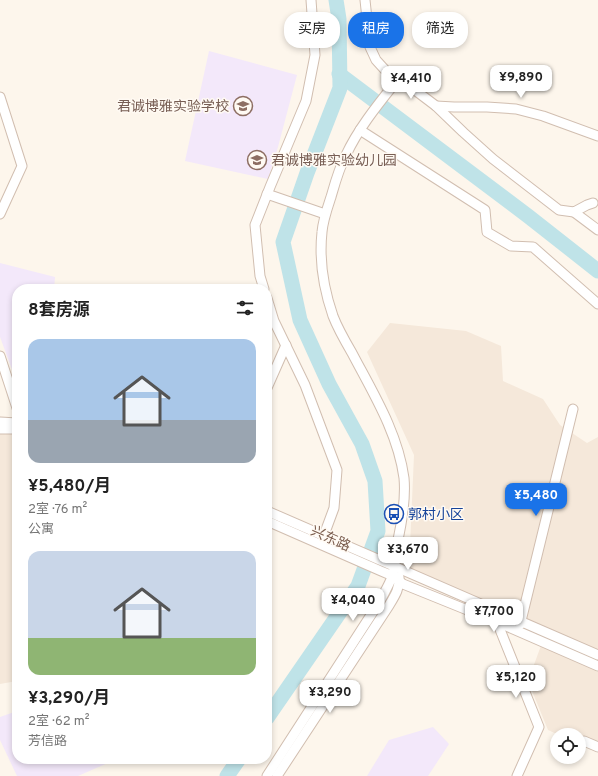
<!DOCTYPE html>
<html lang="zh">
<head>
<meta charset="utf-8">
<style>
  body { margin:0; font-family:Overpass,"Noto Sans SC",sans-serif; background:#f6f6f6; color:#222; height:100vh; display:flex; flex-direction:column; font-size:15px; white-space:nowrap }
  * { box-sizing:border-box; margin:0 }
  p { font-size:13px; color:#767676 }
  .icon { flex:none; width:22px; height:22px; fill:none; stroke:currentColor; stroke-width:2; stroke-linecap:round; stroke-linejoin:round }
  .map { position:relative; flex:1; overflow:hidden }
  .side { position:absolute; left:12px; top:284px; width:260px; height:480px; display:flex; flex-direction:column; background:#fff; border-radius:16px; box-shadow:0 2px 6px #0003 }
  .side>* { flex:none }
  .guide { position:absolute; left:284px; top:12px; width:254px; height:36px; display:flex; gap:8px }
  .fabs { position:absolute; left:550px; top:728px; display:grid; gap:8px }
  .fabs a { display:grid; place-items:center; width:36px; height:36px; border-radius:50%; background:#fff; box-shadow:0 2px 6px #0003; font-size:20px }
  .price { position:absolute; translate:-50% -34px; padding:0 9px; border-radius:8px; background:#fff; color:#222; font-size:13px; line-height:26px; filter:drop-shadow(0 1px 2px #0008) }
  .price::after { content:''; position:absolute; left:50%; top:24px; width:12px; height:9px; margin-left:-6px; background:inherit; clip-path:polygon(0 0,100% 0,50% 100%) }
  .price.active { background:#1a73e8; color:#fff }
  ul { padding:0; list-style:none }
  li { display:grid; align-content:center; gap:8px; height:212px; padding:0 16px }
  li span { display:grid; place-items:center; height:124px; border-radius:12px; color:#555 }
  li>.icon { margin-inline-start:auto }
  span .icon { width:72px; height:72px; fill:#fffc; stroke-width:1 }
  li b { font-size:17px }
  h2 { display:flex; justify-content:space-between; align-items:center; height:48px; padding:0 16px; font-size:17px }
  .pill { padding:0 14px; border-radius:16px; background:#fff; box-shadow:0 2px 6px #0003; font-size:14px; line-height:36px }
  .pill.active { background:#1a73e8; color:#fff }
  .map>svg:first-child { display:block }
  .residential { fill:#f5e8da }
  .education { fill:#f3e8fa }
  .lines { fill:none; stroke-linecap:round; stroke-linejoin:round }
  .river { stroke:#bfe3e8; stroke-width:15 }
  .minor-casing { stroke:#d1beb0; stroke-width:11 }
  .minor { stroke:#fff; stroke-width:9 }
  .labels { text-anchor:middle; stroke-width:3; stroke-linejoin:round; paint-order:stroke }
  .education-label { font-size:14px; fill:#785e54; stroke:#fffaf3; text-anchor:end }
  .transit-label { font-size:14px; fill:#164399; stroke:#fffaf3; text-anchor:start }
  .street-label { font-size:14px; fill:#7a5c4d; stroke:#fffaf3 }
</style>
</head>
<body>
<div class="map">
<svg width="598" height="776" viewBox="0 0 598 776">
  <rect width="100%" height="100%" fill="#fdf6ec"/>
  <g class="residential">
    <polygon points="390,323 466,331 501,346 503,381 543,399 560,425 587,443 598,437 598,751 579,743 579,735 559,735 548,730 528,681 546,632 409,569 414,455 367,352"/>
    <polygon points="4,432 17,434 17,681 0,684 0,433"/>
  </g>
  <g class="education">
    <polygon points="209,51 297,75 278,147 268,179 185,161"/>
    <polygon points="0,263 55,277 54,289 17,289 17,383 0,337"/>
    <polygon points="17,711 17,759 117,759 78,776 17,776 0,740 0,717"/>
    <polygon points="433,727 449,744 428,776 367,776 389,740"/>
  </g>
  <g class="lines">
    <g class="river">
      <polyline points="339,74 528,216 598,271"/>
      <polyline points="267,718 358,586 378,531 375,481 362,444 329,384 300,320 283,242 307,173 340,88 339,19 336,0"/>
      <polyline points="227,776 239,759"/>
    </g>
    <defs>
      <g id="minor">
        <polyline points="365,0 370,47 376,60 386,71 399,78 436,106 463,132 493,159 559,210 574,212 587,205 593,203"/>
        <polyline points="0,97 22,166 0,214"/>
        <polyline points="436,106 454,107 487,107 516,109 543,116 598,136"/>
        <polyline points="360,130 485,210 487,232 511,246 533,247 598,304"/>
        <polyline points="267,194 325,214"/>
        <polyline points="574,212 598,230"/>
        <polyline points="264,289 260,276 255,225 270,187 306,101 315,55 311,0"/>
        <polyline points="267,298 274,321 305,385 337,470 334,508 324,535"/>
        <polyline points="0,356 17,408"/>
        <polyline points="267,388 286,345"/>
        <polyline points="0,422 17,423"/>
        <polyline points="0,429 17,429"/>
        <polyline points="267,511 598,655"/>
        <polyline points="267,521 381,571 393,576 403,584 497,622 598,666"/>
        <polyline points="497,622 539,727 517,776"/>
        <polyline points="520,625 573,409"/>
        <polyline points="584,741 598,747"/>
        <path d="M267,776l113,-175c4,-8 9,-16 12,-24 4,-10 3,-23 5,-33 5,-22 9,-44 7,-66 -6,-45 -31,-85 -52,-125 -7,-12 -14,-24 -19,-37 -9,-26 -14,-56 -11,-84 1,-12 5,-23 9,-35 4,-14 8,-29 15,-42 13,-28 34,-53 53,-77"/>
        <path d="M277,776l111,-169c6,-10 12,-18 11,-30"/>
      </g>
    </defs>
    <use href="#minor" class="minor-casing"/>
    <use href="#minor" class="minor"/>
  </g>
  <defs>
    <symbol id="school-ring" viewBox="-11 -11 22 22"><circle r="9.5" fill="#fffaf3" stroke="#8d6e63" stroke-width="1.5"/><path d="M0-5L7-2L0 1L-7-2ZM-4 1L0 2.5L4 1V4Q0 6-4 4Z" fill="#8d6e63"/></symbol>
    <symbol id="bus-ring" viewBox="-11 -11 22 22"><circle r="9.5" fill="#fffaf3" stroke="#1a4fb4" stroke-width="1.5"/><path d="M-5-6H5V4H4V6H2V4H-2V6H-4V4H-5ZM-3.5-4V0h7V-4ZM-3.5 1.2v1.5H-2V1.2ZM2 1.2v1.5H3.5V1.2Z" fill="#1a4fb4"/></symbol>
  </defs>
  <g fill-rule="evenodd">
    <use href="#school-ring" x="232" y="95" width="22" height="22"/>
    <use href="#school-ring" x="246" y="149" width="22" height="22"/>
    <use href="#bus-ring" x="383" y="503" width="22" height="22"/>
  </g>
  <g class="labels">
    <g class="education-label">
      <text x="229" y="111">君诚博雅实验学校</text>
      <text x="271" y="165" text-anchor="start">君诚博雅实验幼儿园</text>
    </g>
    <g class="transit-label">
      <text x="408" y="519">郭村小区</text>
    </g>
    <g class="street-label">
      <text transform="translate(331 538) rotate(24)" y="5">兴东路</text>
    </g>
  </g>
</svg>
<div class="fabs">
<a><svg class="icon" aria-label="locate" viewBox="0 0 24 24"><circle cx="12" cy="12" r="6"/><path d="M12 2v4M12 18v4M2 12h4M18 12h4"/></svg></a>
</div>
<b class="price" style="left:521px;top:99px">¥9,890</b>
<b class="price" style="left:411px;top:100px">¥4,410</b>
<b class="price active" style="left:536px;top:517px">¥5,480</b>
<b class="price" style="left:408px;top:571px">¥3,670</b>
<b class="price" style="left:353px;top:622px">¥4,040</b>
<b class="price" style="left:494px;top:633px">¥7,700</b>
<b class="price" style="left:516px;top:699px">¥5,120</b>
<b class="price" style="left:330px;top:714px">¥3,290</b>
<div class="guide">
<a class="pill">买房</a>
<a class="pill active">租房</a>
<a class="pill">筛选</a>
</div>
<section class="side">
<h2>8套房源<svg class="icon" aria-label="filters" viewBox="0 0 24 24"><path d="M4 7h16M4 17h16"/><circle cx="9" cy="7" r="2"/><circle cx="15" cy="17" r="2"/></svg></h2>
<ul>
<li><span style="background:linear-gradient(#a9c7e8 65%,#9aa5b1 0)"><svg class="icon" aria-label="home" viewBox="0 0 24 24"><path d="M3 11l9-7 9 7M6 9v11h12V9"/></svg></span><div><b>¥5,480/月</b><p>2室 · 76 m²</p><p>公寓</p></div></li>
<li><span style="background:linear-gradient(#c9d6e8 70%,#8fb573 0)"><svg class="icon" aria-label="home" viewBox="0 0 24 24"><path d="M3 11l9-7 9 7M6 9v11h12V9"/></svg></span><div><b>¥3,290/月</b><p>2室 · 62 m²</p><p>芳信路</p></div></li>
</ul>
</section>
</div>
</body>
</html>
